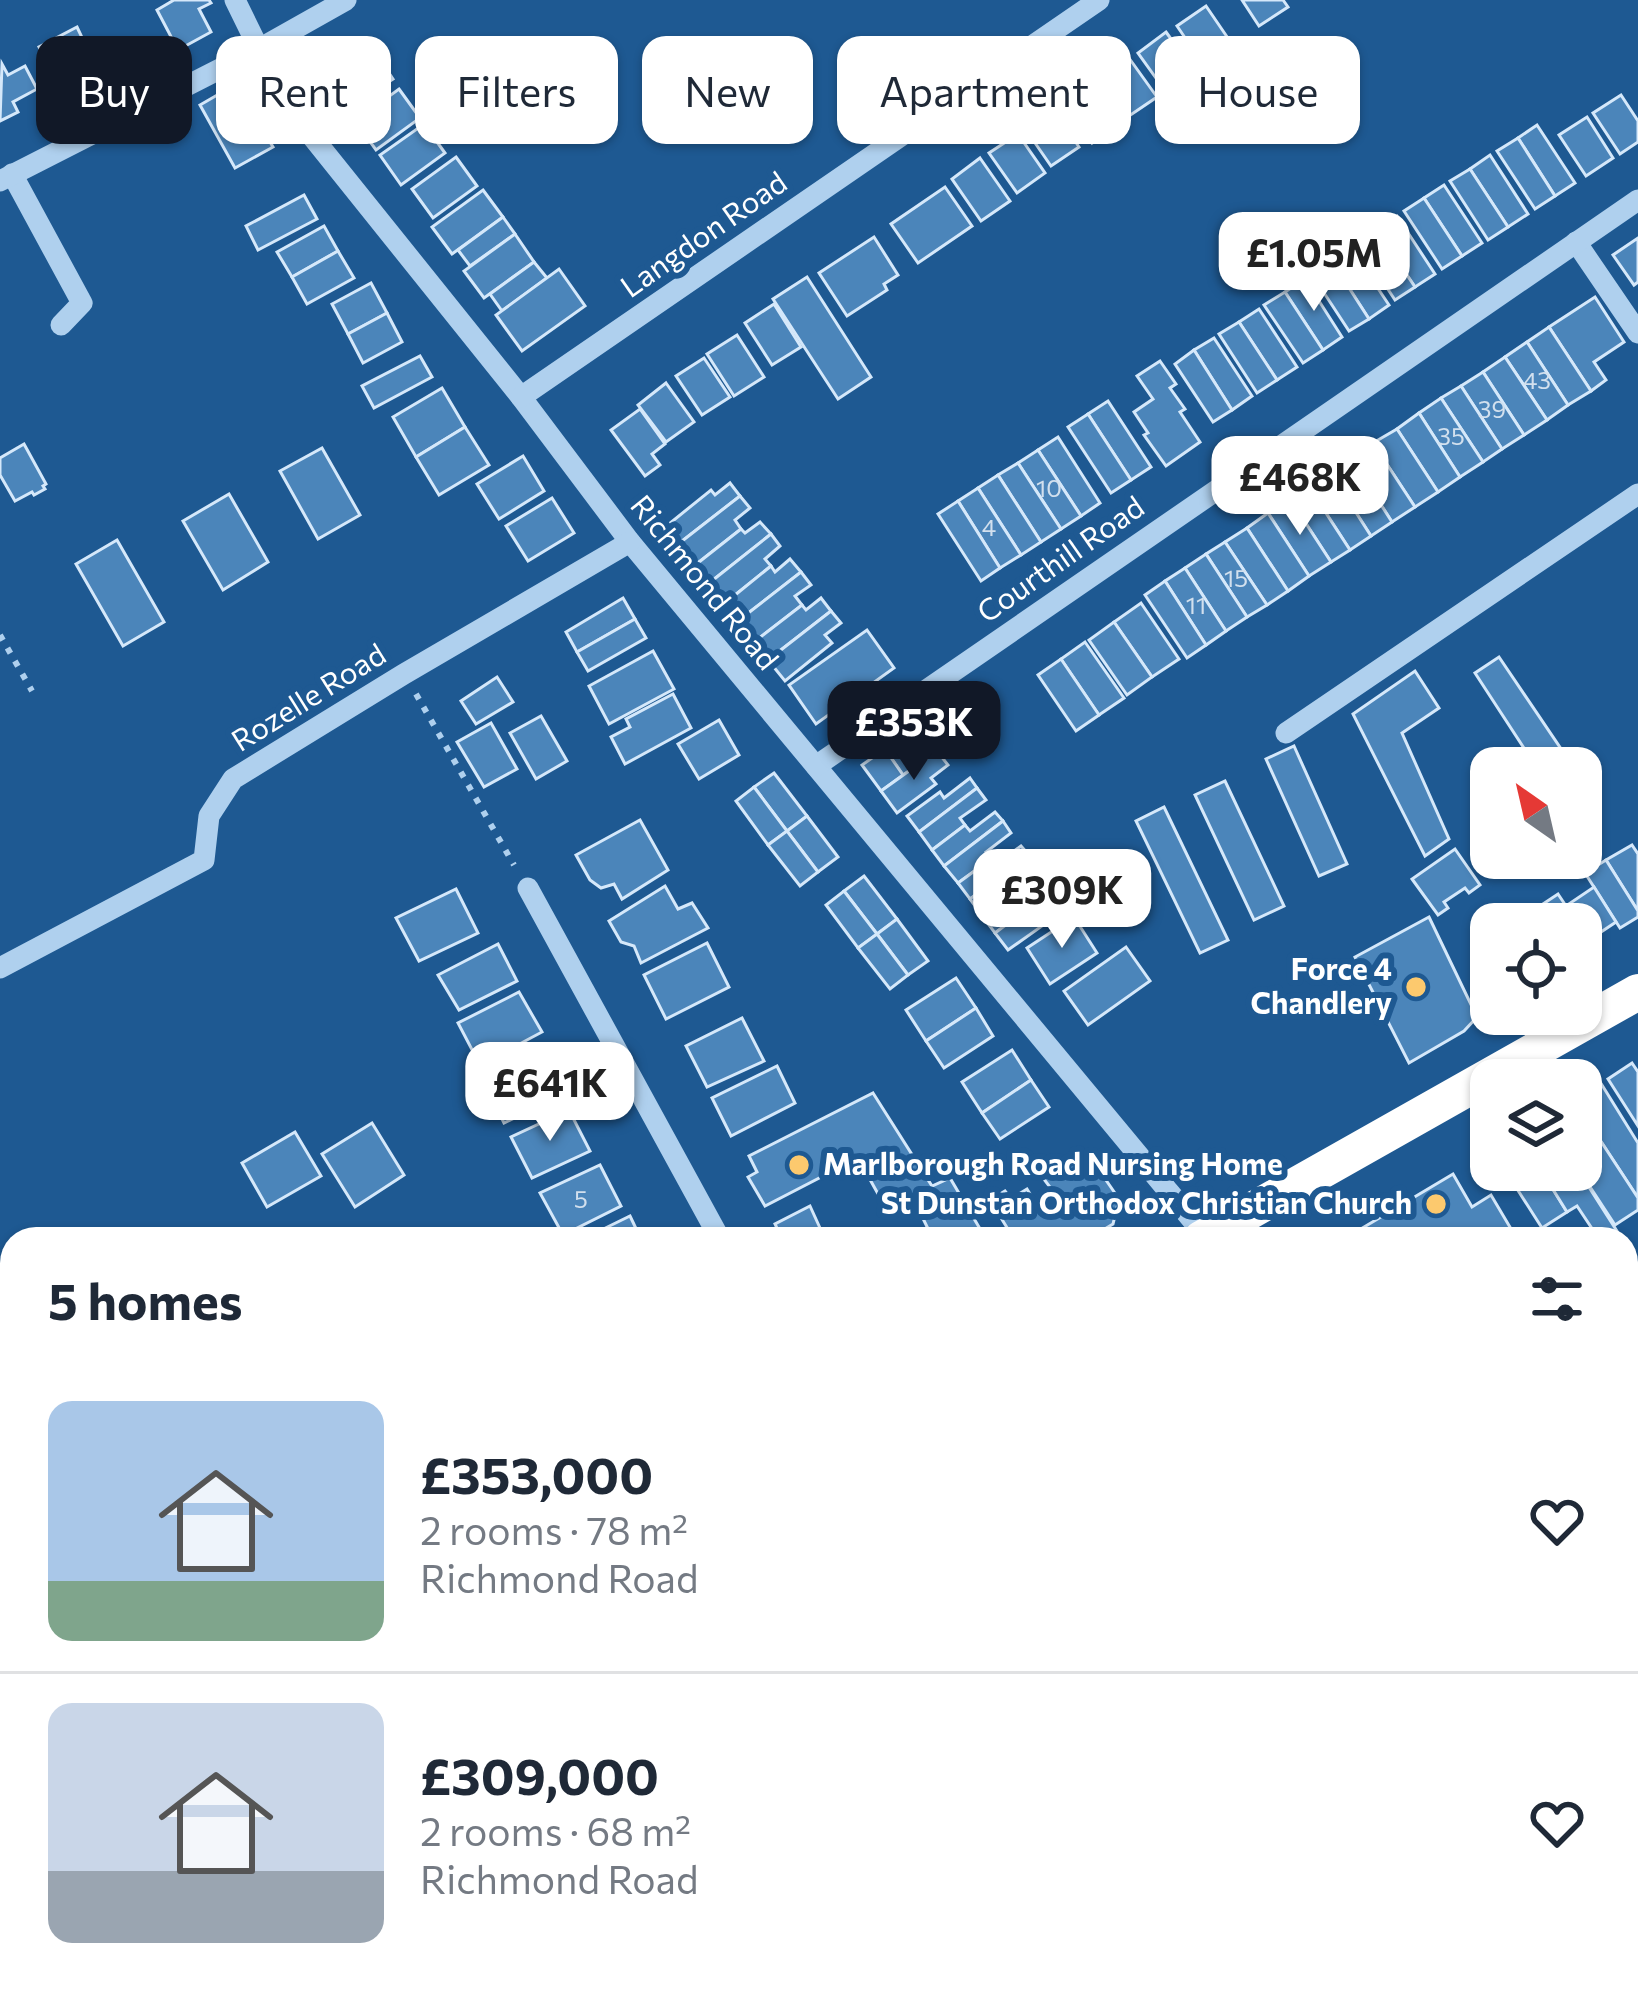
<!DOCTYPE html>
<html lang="en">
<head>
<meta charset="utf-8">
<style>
  body { margin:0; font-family:Commissioner,sans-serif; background:#f2f2f3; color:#1f2937; height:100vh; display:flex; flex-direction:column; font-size:45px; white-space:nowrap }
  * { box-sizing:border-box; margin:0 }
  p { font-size:39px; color:#747a83 }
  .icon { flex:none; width:66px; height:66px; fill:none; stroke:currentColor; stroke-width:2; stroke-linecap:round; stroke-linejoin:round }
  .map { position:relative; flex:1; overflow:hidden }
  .panel { position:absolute; left:0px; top:1227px; width:1638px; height:771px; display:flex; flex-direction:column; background:#fff; border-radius:36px 36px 0 0; box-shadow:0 3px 9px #0004 }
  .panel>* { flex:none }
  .hud { position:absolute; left:36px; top:36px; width:1566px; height:108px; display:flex; gap:24px }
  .needle { width:78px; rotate:326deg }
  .controls { position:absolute; left:1470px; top:747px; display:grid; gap:24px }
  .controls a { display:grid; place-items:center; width:132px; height:132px; border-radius:24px; background:#fff; box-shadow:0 3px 9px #0004; font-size:60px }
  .price { position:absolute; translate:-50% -102px; padding:0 27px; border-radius:24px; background:#fff; color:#222; font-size:39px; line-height:78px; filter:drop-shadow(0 3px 6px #0008) }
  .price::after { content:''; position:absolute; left:50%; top:72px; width:36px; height:27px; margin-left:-18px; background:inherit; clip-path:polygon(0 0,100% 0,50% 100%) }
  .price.on { background:#111827; color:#fff }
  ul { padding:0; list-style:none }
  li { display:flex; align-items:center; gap:36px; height:300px; padding:0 48px }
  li+li { border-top:3px solid #e0e1e3 }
  li span { display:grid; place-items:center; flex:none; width:336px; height:240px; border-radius:24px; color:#555 }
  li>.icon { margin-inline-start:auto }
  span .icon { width:144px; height:144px; fill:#fffc; stroke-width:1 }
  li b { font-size:51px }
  h2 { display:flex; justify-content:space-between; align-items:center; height:144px; padding:0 48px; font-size:51px }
  .pill { padding:0 42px; border-radius:24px; background:#fff; box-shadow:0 3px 9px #0004; font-size:42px; line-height:108px }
  .pill.on { background:#111827; color:#fff }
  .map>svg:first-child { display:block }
  .green { fill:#3173af }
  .building { fill:#4b85ba; stroke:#d5e8fa; stroke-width:3 }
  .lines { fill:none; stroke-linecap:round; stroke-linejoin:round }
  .path { stroke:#afd0ee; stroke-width:6; stroke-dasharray:6 9; stroke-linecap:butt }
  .minor { stroke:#afd0ee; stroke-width:21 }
  .highway { stroke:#fff; stroke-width:36 }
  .rail { stroke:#fff; stroke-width:9; stroke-dasharray:21 9; stroke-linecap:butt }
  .path-bridge { stroke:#afd0ee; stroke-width:6; stroke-dasharray:6 9; stroke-linecap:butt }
  .poi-dot { fill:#fcc96e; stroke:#1e5992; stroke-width:4.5 }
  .labels { text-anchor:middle; stroke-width:12; stroke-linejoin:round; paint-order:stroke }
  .number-label { font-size:24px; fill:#d2e0ee }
  .street-label { font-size:30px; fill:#fff; stroke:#1e5992 }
  .poi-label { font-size:30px; font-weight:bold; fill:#fff; stroke:#1e5992; text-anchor:end }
</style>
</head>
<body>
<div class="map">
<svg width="1638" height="1996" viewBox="0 0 1638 1996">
  <rect width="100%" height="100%" fill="#1e5992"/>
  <polygon class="green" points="1107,1986 1378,1986 1365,1996 1090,1996"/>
  <g class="building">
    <polygon points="174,0 209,0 211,3 199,9 211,32 178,50 157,10"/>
    <polygon points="1242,0 1283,0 1288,7 1259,26"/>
    <polygon points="1206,6 1234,47 1205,67 1177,26"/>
    <polygon points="77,27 95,65 58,84 39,47"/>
    <polygon points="1166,32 1195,72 1166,92 1138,53"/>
    <polygon points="374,50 393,79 347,109 329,80"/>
    <polygon points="1129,58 1157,97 1129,116 1102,78"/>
    <polygon points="2,64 8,75 25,66 37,89 13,102 18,112 0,121"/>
    <polygon points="245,79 270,123 261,127 273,147 235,168 200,105"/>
    <polygon points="1091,82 1120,122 1092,143 1063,102"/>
    <polygon points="399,89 420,118 376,150 355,121"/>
    <polygon points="1621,95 1638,121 1638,142 1620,154 1593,113"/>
    <polygon points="1053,108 1079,147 1051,166 1024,127"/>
    <polygon points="1587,117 1613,158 1586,176 1559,135"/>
    <polygon points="424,124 445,153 401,185 380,155"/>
    <polygon points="1537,125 1575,183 1555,196 1518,138"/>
    <polygon points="1018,134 1045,173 1017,193 989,153"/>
    <polygon points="1518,138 1555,196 1535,209 1497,151"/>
    <polygon points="1490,155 1528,214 1508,227 1470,169"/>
    <polygon points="456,157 477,186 433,218 412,189"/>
    <polygon points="980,158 1010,201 981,221 952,179"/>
    <polygon points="1470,169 1508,227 1488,240 1450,181"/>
    <polygon points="1444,185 1482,243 1462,256 1424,198"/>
    <polygon points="945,187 972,226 918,263 891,224"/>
    <polygon points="483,190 503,217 452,254 432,227"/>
    <polygon points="304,195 317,219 258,250 246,226"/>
    <polygon points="1424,198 1462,256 1442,269 1404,211"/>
    <polygon points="1397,216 1435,274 1415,287 1376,229"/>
    <polygon points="503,217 515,234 470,266 458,250"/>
    <polygon points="324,226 338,251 292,277 277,252"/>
    <polygon points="1376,229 1415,287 1395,300 1357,242"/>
    <polygon points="515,234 534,262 484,298 464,271"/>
    <polygon points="874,237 898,275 884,284 887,290 847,316 819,273"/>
    <polygon points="1638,238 1638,282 1634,285 1613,255"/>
    <polygon points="1351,248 1389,305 1369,319 1331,260"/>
    <polygon points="338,251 354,278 307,304 292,277"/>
    <polygon points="1331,260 1369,319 1349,331 1311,273"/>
    <polygon points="534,262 547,278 502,311 490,294"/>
    <polygon points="559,269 585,306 522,351 496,315"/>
    <polygon points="807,277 871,377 838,399 773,299"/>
    <polygon points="1305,279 1342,337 1323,350 1285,292"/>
    <polygon points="371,283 387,313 348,334 332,304"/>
    <polygon points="1285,292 1323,350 1303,363 1264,305"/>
    <polygon points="1595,297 1624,342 1594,362 1606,380 1591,391 1549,327"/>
    <polygon points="774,304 801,347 772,365 745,323"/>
    <polygon points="1259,309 1297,367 1277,380 1239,322"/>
    <polygon points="387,313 402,342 363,363 348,334"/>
    <polygon points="1239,322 1277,380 1257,393 1219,334"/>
    <polygon points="1549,327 1591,391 1568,405 1527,342"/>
    <polygon points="737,335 764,377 734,396 707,354"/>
    <polygon points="1214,338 1252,396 1232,410 1194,350"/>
    <polygon points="1527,342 1568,405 1547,420 1505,357"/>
    <polygon points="1194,350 1232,410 1213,422 1175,364"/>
    <polygon points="420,356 432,377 374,408 362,386"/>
    <polygon points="1505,357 1547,420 1524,435 1483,372"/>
    <polygon points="704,358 730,397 702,415 676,376"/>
    <polygon points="1160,361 1176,384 1170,388 1185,409 1180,412 1200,442 1166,466 1144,435 1148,433 1134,412 1153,399 1137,376"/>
    <polygon points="1483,372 1524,435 1502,449 1461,386"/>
    <polygon points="666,383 694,422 666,442 638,405"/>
    <polygon points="1461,386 1502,449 1483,462 1441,398"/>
    <polygon points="442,388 465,427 416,457 393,417"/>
    <polygon points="1441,398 1483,462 1460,477 1419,413"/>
    <polygon points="1108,401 1151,467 1131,480 1088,414"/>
    <polygon points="640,409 665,444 652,454 660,465 645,476 611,430"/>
    <polygon points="1419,413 1460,477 1438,492 1397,429"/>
    <polygon points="1088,414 1131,480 1111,493 1068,427"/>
    <polygon points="465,427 489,465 439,495 416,457"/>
    <polygon points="1397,429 1438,492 1415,507 1373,443"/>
    <polygon points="1058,437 1100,503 1081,516 1038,450"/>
    <polygon points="1373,443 1415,507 1392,522 1351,458"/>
    <polygon points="24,444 46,484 43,486 45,489 34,495 32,492 15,501 0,475 0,458"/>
    <polygon points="322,448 360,515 318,539 280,471"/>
    <polygon points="1038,450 1081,516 1061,529 1018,463"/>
    <polygon points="523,456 544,491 499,519 477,484"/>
    <polygon points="1351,458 1392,522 1371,536 1330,472"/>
    <polygon points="1018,463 1061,529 1041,542 998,475"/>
    <polygon points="1330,472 1371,536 1350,550 1309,487"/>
    <polygon points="998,475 1041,542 1021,555 978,488"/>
    <polygon points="730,483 740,496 677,545 664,528 711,490 715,495"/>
    <polygon points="1309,487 1350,550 1331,562 1290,499"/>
    <polygon points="978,488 1021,555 1000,568 958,501"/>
    <polygon points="229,494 268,562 223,590 183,521"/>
    <polygon points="740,496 750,508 735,520 741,529 694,566 677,545"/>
    <polygon points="552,498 574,533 528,561 506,526"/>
    <polygon points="1290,499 1331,562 1309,576 1268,513"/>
    <polygon points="958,501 1000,568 981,581 938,514"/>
    <polygon points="1268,513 1309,576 1288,591 1247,528"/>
    <polygon points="760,522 771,534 708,584 694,566 741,529 745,533"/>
    <polygon points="1247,528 1288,591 1267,605 1225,542"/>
    <polygon points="771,534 780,546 765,559 771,566 724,604 708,584"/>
    <polygon points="117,540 164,622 123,646 76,564"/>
    <polygon points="1225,542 1267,605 1247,617 1206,554"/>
    <polygon points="1206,554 1247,617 1226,631 1185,568"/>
    <polygon points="790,559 801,572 738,621 724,604 771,566 775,572"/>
    <polygon points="1185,568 1226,631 1206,645 1165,581"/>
    <polygon points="801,572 811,585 795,596 802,605 754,642 738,621"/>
    <polygon points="1165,581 1206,645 1187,658 1145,595"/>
    <polygon points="623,598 635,619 577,652 566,632"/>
    <polygon points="821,598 831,611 768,660 754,642 802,605 806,610"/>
    <polygon points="1141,603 1179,659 1152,677 1114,622"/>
    <polygon points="831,611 841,623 825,635 832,643 785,681 768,660"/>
    <polygon points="635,619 646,638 588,671 577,652"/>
    <polygon points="1114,622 1152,677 1127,695 1089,640"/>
    <polygon points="867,630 894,668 816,724 789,685"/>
    <polygon points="1085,642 1124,698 1099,715 1061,659"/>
    <polygon points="653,651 674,689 609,724 589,686"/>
    <polygon points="1499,657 1574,768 1537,768 1475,673"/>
    <polygon points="1061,659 1099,715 1076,731 1038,675"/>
    <polygon points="1415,671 1439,708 1402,733 1449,839 1425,856 1353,714"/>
    <polygon points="497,677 513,702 476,724 461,701"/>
    <polygon points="673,694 691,728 625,764 611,737 630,727 626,719"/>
    <polygon points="541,716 567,761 536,779 510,733"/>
    <polygon points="719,720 739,755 699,779 678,744"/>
    <polygon points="491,723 517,769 484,787 457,742"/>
    <polygon points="910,730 929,757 903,775 885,749"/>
    <polygon points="1294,746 1347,864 1319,876 1266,759"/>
    <polygon points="885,749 903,775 881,791 862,765"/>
    <polygon points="937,751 948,765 931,778 936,784 897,813 881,791"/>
    <polygon points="774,773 807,816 787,831 754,787"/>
    <polygon points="970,778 977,788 919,832 907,816 940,792 944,798"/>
    <polygon points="1225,781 1284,906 1254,920 1195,795"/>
    <polygon points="754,787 787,831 768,845 736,801"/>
    <polygon points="977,788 986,800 960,818 965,825 932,850 919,832"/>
    <polygon points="1164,807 1228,940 1200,953 1136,821"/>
    <polygon points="995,812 1003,821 944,866 932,850 965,825 970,831"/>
    <polygon points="807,816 838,857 818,872 787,831"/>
    <polygon points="640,820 668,870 622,899 614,884 601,888 590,880 576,855"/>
    <polygon points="1003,821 1011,833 986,852 991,859 958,883 944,866"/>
    <polygon points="787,831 818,872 800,886 768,845"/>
    <polygon points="1632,845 1638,854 1638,911 1606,860"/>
    <polygon points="1021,846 1029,855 970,899 958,883 991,859 995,865"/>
    <polygon points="1455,849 1480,885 1469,893 1465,888 1444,902 1448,908 1438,915 1412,879"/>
    <polygon points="1029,855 1037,867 1011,885 1016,892 983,917 970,899"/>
    <polygon points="1606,860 1638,911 1638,917 1620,928 1585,873"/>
    <polygon points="864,876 897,919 877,934 844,891"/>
    <polygon points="1047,879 1054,889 995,933 983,917 1016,892 1021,899"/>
    <polygon points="665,886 678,909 692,903 708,928 641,963 634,946 621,942 609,921"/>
    <polygon points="1594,887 1616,922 1589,940 1596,952 1581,962 1581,924 1513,924 1558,894 1566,906"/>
    <polygon points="456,889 478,933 419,961 396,918"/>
    <polygon points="1054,889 1062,900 1037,919 1042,926 1008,950 995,933"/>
    <polygon points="844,891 877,934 858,948 826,905"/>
    <polygon points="1074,917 1097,953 1050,984 1027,948"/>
    <polygon points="1429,917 1477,1017 1464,1031 1409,1063 1355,957"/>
    <polygon points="897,919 928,961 908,975 877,934"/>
    <polygon points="877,934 908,975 890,989 858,948"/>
    <polygon points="707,943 729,987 666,1019 644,975"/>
    <polygon points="498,944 517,981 459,1010 438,975"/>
    <polygon points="1126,947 1150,981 1088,1025 1064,991"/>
    <polygon points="956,978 976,1008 926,1041 906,1010"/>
    <polygon points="519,992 542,1032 480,1065 458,1023"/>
    <polygon points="976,1008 993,1036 944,1068 926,1041"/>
    <polygon points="742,1018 764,1061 707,1087 686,1046"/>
    <polygon points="550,1048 573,1090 504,1123 482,1079"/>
    <polygon points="1012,1050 1031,1080 982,1113 962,1082"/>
    <polygon points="1632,1063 1638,1072 1638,1126 1608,1079"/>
    <polygon points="777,1066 795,1103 731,1136 712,1098"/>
    <polygon points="1597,1077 1638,1143 1638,1198 1600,1140 1589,1147 1581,1134 1581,1087"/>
    <polygon points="1031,1080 1049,1107 1000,1139 982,1113"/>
    <polygon points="873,1093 932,1186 950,1178 986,1239 933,1239 913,1198 887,1210 858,1158 765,1206 748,1177 757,1172 749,1156"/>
    <polygon points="569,1110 590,1151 532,1178 511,1137"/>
    <polygon points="372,1123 404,1175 355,1207 322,1154"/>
    <polygon points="295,1132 321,1176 267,1207 242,1163"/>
    <polygon points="1581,1134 1589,1147 1600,1140 1638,1198 1638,1210 1615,1225 1579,1170 1581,1170"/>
    <polygon points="1072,1154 1087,1178 1099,1170 1119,1199 1113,1224 1088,1239 1014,1239 990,1200 1005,1191 1011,1199 1027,1189 1040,1210 1059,1199 1040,1174"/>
    <polygon points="600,1165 621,1206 563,1235 540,1193"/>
    <polygon points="1505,1170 1541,1170 1567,1212 1542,1228"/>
    <polygon points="1541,1170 1578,1170 1622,1239 1599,1239 1577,1206 1567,1212"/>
    <polygon points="1453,1174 1472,1207 1491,1195 1517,1239 1344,1239"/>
    <polygon points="810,1206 820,1228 799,1239 782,1239 775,1224"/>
    <polygon points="630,1216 641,1239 583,1239"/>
    <polygon points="1626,1246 1638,1265 1636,1298 1626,1282"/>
    <polygon points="1626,1434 1638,1450 1638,1471 1629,1478 1626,1473"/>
    <polygon points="12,1666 12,1704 3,1708 0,1701 0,1672"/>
  </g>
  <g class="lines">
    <g class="path">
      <polyline points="0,635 32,691"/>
      <polyline points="416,694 514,865"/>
    </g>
    <g class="minor">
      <polyline points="235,0 259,49 306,129 521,397 630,542 1208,1239"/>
      <polyline points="12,174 82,303 61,325"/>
      <polyline points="0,181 259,49 346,0"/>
      <polyline points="1576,242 1638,333"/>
      <polyline points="521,397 1099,0"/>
      <polyline points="1286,733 1638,494"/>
      <polyline points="816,766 1638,200"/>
      <polyline points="528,888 720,1239"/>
      <polyline points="0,968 204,860 209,816 233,779 404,674 630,542"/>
      <polyline points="1626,1358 1638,1349"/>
      <polyline points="0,1453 12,1475"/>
      <polyline points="1626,1748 1638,1763"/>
      <polyline points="140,1986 150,1996"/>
      <polyline points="549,1996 566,1986"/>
    </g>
    <g class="highway">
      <polyline points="1201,1239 1638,992"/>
      <polyline points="0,1830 12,1824"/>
    </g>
    <g class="rail">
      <polyline points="1626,1714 1638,1704"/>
      <polyline points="1626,1741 1638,1732"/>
      <polyline points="1227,1996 1243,1986"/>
      <polyline points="1264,1996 1280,1986"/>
    </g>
    <polyline class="path-bridge" points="1626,1694 1638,1709"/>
  </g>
  <g class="poi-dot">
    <circle cx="1416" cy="987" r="12"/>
    <circle cx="799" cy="1165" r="12"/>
    <circle cx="1436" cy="1204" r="12"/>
  </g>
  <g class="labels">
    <g class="number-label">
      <text x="1537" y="389">43</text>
      <text x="1492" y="418">39</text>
      <text x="1451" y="445">35</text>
      <text x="1049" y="497">10</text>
      <text x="989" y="536">4</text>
      <text x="1236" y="587">15</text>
      <text x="1196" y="614">11</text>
      <text x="581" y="1208">5</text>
    </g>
    <g class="street-label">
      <text transform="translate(704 235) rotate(-35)" y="10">Langdon Road</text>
      <text transform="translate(1061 560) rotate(-35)" y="10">Courthill Road</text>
      <text transform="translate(704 583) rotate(51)" y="10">Richmond Road</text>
      <text transform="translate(309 698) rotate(-32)" y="10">Rozelle Road</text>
    </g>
    <g class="poi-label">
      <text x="1392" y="980">Force 4<tspan x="1392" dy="34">Chandlery</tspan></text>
      <text x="823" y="1175" text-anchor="start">Marlborough Road Nursing Home</text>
      <text x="1412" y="1214">St Dunstan Orthodox Christian Church</text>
    </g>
  </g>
</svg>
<div class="controls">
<a><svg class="needle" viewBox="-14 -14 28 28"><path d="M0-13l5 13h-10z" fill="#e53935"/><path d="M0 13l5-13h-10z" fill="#747a83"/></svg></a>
<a><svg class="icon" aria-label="locate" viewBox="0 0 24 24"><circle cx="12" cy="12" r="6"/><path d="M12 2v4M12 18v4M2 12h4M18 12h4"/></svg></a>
<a><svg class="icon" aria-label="layers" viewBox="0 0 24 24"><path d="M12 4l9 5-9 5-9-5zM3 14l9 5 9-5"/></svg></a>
</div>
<b class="price" style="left:1314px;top:314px">£1.05M</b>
<b class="price" style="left:1300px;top:538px">£468K</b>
<b class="price on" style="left:914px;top:783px">£353K</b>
<b class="price" style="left:1062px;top:951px">£309K</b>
<b class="price" style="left:550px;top:1144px">£641K</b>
<div class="hud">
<a class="pill on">Buy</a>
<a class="pill">Rent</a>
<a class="pill">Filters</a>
<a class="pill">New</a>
<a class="pill">Apartment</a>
<a class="pill">House</a>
</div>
<section class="panel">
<h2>5 homes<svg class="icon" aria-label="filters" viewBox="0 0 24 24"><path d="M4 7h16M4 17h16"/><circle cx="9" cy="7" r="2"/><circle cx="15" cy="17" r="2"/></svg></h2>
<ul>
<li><span style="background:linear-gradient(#a9c7e8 75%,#7fa58c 0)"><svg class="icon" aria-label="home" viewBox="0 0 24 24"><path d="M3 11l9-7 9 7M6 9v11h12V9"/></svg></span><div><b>£353,000</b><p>2 rooms · 78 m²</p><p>Richmond Road</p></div><svg class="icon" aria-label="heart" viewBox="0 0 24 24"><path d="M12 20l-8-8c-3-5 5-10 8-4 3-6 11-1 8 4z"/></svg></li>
<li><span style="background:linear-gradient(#c9d6e8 70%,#9aa5b1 0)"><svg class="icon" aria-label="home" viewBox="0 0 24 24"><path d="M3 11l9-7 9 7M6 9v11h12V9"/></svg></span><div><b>£309,000</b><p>2 rooms · 68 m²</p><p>Richmond Road</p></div><svg class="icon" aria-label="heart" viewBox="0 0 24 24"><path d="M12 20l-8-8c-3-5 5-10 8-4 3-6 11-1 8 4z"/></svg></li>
</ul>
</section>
</div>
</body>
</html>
